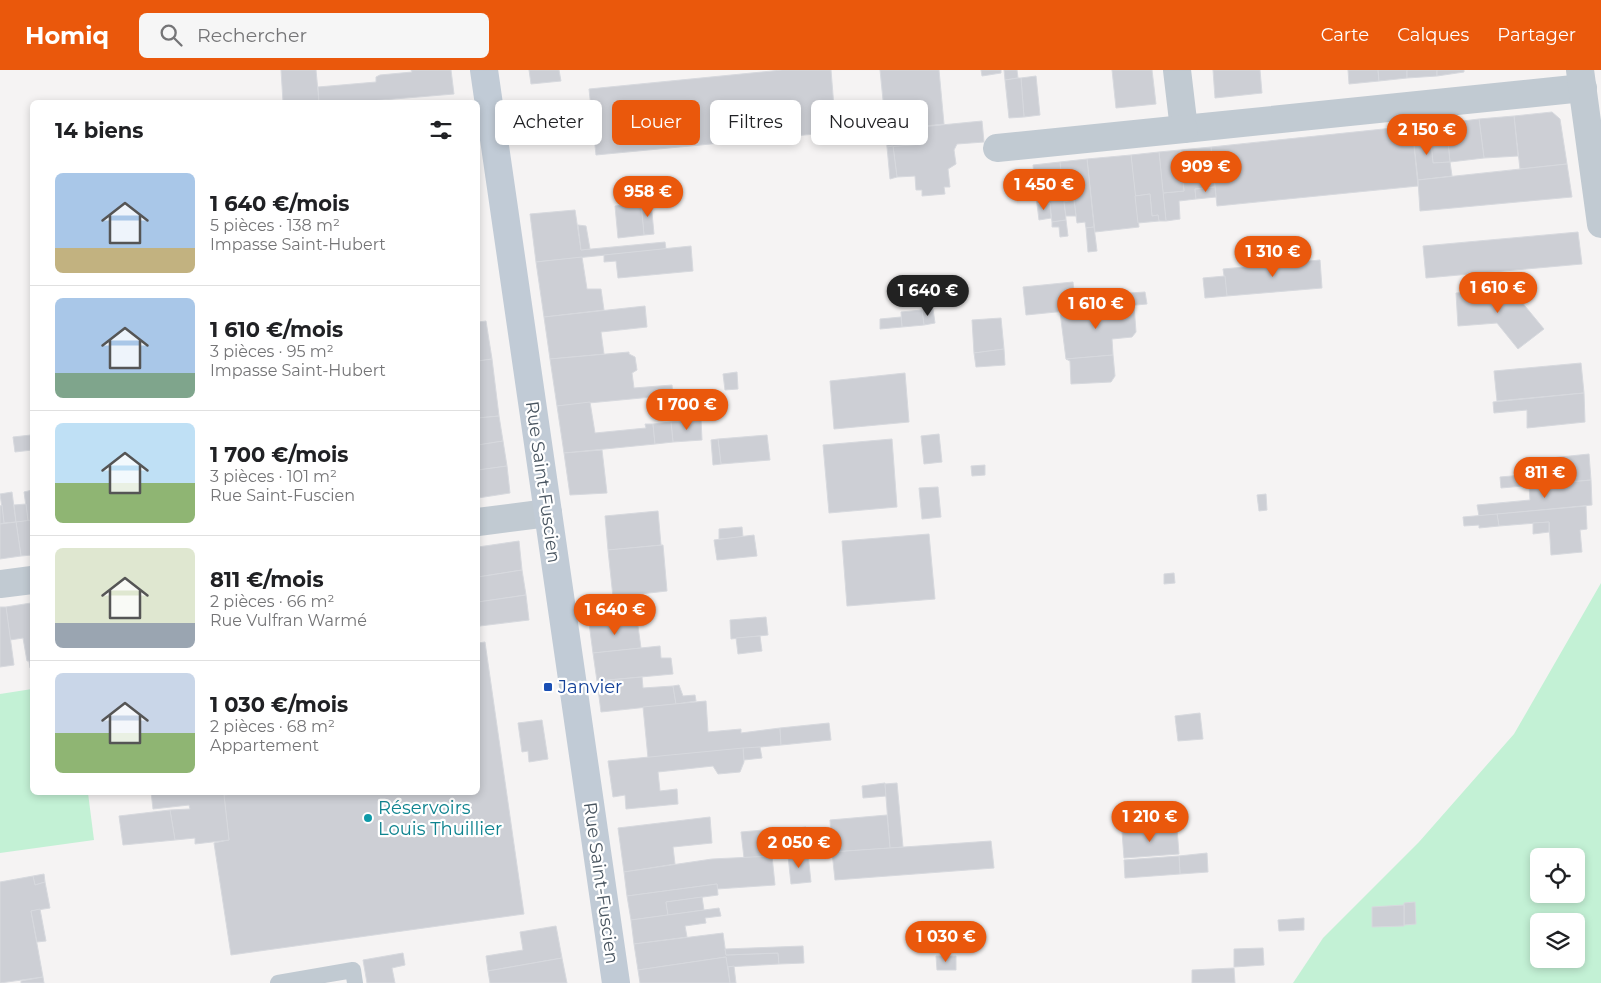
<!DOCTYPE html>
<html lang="fr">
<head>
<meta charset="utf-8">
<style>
  body { margin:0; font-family:Montserrat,sans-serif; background:#f6f6f6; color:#202124; height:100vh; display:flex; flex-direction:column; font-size:19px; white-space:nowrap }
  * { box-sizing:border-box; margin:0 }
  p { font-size:16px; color:#757577 }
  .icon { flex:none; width:28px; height:28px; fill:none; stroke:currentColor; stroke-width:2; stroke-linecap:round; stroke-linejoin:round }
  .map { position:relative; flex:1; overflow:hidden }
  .details { position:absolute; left:30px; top:30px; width:450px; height:695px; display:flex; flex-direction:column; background:#fff; border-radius:8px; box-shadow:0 2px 8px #0003 }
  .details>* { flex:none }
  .hud { position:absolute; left:495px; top:30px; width:475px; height:45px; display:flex; gap:10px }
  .controls { position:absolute; left:1530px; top:778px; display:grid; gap:10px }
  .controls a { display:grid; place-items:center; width:55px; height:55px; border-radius:8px; background:#fff; box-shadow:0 2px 8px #0003; font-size:25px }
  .price { position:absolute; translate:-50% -42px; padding:0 11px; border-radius:18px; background:#ea580c; color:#fff; font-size:16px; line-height:32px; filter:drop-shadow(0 1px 2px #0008) }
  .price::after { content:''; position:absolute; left:50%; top:30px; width:15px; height:11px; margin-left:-8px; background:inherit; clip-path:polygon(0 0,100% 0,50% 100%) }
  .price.selected { background:#222; color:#fff }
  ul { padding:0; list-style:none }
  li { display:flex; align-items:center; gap:15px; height:125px; padding:0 25px }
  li+li { border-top:1px solid #e0e0e0 }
  li span { display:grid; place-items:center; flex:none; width:140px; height:100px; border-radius:8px; color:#555 }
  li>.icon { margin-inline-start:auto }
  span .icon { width:60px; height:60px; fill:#fffc; stroke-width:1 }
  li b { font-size:21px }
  h2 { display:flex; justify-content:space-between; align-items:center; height:60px; padding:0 25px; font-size:21px }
  .chip { padding:0 18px; border-radius:8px; background:#fff; box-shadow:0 2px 8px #0003; font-size:18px; line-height:45px }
  .chip.selected { background:#ea580c; color:#fff }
  header { display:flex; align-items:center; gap:30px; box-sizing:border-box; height:70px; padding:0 25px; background:#ea580c; color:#fff }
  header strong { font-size:24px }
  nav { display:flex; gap:28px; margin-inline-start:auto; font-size:18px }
  .search { width:350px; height:45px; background:#f6f6f6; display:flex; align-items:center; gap:12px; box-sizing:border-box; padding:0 18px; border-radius:8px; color:#757577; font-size:19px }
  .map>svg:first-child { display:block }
  .green { fill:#c3f1d5; fill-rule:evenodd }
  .building { fill:#cdcfd5; stroke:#d7d9de }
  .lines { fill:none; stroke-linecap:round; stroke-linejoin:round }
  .lane { stroke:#c1cad2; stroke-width:16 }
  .street { stroke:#c1cad2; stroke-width:28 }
  .secondary { stroke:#c1cbd6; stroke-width:28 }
  .transit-dot { fill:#1a4fb4; stroke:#fff; stroke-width:2 }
  .culture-dot { fill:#0f9aa8; stroke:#fff; stroke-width:2 }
  .labels { text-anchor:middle; stroke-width:4.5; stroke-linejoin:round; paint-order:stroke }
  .street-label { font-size:18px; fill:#4a5661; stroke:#fff }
  .transit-label { font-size:18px; fill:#164399; stroke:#fff; text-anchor:start }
  .culture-label { font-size:18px; fill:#0d838f; stroke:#fff; text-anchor:start }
</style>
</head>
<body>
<header>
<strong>Homiq</strong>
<div class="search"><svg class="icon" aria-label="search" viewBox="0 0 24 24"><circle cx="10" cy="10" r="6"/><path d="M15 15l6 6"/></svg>Rechercher</div>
<nav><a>Carte</a><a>Calques</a><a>Partager</a></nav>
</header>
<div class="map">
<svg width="1601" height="913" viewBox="0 0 1601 913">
  <rect width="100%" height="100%" fill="#f5f3f3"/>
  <g class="green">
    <path d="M1601,513v400h-308l30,-45 96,-96 95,-108zM1539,786h37v38h-37zM1539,851h37v38h-37z"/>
    <polygon points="32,619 32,722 88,723 94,770 0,783 0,624"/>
  </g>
  <g class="building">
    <polygon points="281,0 316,0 319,32 283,32"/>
    <polygon points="411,0 451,0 454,24 358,32 319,32 318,17 376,12 376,7 380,5 412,2"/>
    <polygon points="529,0 559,0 561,11 531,14"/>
    <polygon points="782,0 831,0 836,62 596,85 589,19"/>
    <polygon points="880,0 939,0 944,54 886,60"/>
    <polygon points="981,0 1001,0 1001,3 982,6"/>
    <polygon points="1004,0 1017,0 1018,8 1005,10"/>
    <polygon points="1112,0 1152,0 1156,34 1116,38"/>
    <polygon points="1213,0 1260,0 1262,23 1215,28"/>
    <polygon points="1348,0 1378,0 1379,11 1349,14"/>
    <polygon points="1378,0 1407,0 1407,8 1379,11"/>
    <polygon points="1407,0 1437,0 1437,6 1407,8"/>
    <polygon points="1437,0 1464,0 1464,2 1437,6"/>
    <polygon points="1036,6 1040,45 1024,47 1021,8"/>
    <polygon points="1018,8 1021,8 1024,47 1009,48 1005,10"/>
    <polygon points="1552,42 1560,49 1567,94 1520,99 1514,46"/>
    <polygon points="1514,46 1518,86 1484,88 1479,49"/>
    <polygon points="1479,49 1484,88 1450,92 1446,53"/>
    <polygon points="982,51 984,72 957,74 954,80 956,94 948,99 950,117 944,117 945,124 922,126 922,120 916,120 915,106 897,107 893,76 924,74 921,57"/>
    <polygon points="1446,53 1450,92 1433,93 1429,54"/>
    <polygon points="1429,54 1433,93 1450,92 1452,106 1418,110 1412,56"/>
    <polygon points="1412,56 1418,116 1217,136 1211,77"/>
    <polygon points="921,57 924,74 887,77 886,60"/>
    <polygon points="893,76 897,107 890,109 887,77"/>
    <polygon points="1211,77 1215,117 1195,119 1196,129 1179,131 1180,149 1166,151 1163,123 1184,121 1180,80"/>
    <polygon points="1180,80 1184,121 1163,123 1159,82"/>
    <polygon points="1159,82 1166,151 1159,151 1158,145 1152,146 1150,124 1135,126 1131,85"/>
    <polygon points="1131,85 1139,157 1095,162 1087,89"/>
    <polygon points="1087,89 1094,157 1086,158 1085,152 1077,153 1074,130 1064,132 1060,92"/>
    <polygon points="1060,92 1066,150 1052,152 1050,133 1037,134 1033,95"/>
    <polygon points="1567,94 1572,127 1420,141 1418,110"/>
    <polygon points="1215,117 1216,127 1196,129 1195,119"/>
    <polygon points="1150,124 1152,146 1158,145 1159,151 1138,153 1135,126"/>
    <polygon points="1074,130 1076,146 1066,146 1064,132"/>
    <polygon points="651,132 654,164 644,165 641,133"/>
    <polygon points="641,133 644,165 618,168 615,136"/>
    <polygon points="1050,133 1051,148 1039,150 1037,134"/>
    <polygon points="575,140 581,180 665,172 666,179 536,192 530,144"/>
    <polygon points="1066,150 1068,166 1060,167 1059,157 1052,157 1052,152"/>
    <polygon points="578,155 586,156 590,179 581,180"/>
    <polygon points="1094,157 1097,181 1088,182 1086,158"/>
    <polygon points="1578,162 1582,194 1426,208 1423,176"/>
    <polygon points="691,176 693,201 618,208 616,191 604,192 604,185"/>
    <polygon points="582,187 587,219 601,219 604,240 544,247 536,192"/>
    <polygon points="1320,190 1322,218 1227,226 1223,199"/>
    <polygon points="1225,206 1227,226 1205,228 1203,208"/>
    <polygon points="1073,212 1076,240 1026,245 1023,217"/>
    <polygon points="1511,219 1544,259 1518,279 1497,253 1458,256 1456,223"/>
    <polygon points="1145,222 1147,234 1103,238 1101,225"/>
    <polygon points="1101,225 1103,238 1076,240 1075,228"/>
    <polygon points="1134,235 1136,262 1132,267 1112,269 1113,285 1066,289 1060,242"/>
    <polygon points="645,236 647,257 601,262 604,284 550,289 544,247"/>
    <polygon points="933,239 935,253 924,255 922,240"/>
    <polygon points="922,240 924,255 902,257 901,242"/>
    <polygon points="901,247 902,257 880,259 880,249"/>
    <polygon points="1001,248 1004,279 974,283 972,250"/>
    <polygon points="486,251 492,289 478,291 478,252"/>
    <polygon points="1004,279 1005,295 976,297 974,283"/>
    <polygon points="629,282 629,284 635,287 637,300 632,303 634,318 672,315 673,325 557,336 550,289"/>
    <polygon points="1113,285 1115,306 1111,312 1071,314 1070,291 1066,289"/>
    <polygon points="492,289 499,346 478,348 478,291"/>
    <polygon points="1581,293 1584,323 1497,331 1494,301"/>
    <polygon points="737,302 738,319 725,320 723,304"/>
    <polygon points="905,303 909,352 834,359 830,311"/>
    <polygon points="1584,323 1585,352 1527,358 1527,340 1494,343 1493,332"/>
    <polygon points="590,332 595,363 646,358 645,354 653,354 655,374 564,383 557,336"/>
    <polygon points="499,346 503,371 478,375 478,348"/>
    <polygon points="701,349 702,370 673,372 671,352"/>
    <polygon points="671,352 673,372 655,374 653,354"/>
    <polygon points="939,364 942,392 924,394 921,366"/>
    <polygon points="31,365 32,380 15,382 13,367"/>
    <polygon points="767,365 770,390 721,394 718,369"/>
    <polygon points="718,369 721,394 713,395 711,370"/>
    <polygon points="892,369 897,437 829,443 823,375"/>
    <polygon points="503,371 507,396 478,400 478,375"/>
    <polygon points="602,380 607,423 570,425 564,383"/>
    <polygon points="1589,384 1591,410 1501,418 1500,407 1523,405 1522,391"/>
    <polygon points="985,395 985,405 972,406 971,396"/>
    <polygon points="507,396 510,423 478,428 478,400"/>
    <polygon points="1591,410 1592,435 1479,446 1477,435 1530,430 1529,416"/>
    <polygon points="938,417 941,447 922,449 919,418"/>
    <polygon points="32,420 32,450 28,451 24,422"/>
    <polygon points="12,422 16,452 4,453 0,424"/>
    <polygon points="1266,424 1267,440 1259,441 1257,425"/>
    <polygon points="26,434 28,451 16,452 14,435"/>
    <polygon points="2,435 4,453 0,454 0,436"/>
    <polygon points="1586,436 1587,459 1580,460 1582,482 1551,485 1549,452 1499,456 1497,444"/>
    <polygon points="658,441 661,475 608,480 605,446"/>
    <polygon points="1497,444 1499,456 1479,458 1479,455 1464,456 1463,447"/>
    <polygon points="32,450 32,485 21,486 16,452"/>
    <polygon points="16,452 21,486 0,489 0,454"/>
    <polygon points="1549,452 1549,462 1533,464 1533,453"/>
    <polygon points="742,457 743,467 719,469 719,459"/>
    <polygon points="929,464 935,529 847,536 842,471"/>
    <polygon points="754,465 757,486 717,490 714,470"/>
    <polygon points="519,471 522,500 478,507 478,477"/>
    <polygon points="663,475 667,521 613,527 608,480"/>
    <polygon points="522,500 526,525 478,532 478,507"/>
    <polygon points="1174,503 1175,513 1164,514 1164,504"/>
    <polygon points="526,525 529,550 480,556 478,532"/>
    <polygon points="31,533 32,598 30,598 29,591 27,591 23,568 10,570 6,537"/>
    <polygon points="0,537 6,537 14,595 0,597"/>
    <polygon points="766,547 768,565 731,569 730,550"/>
    <polygon points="637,549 641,578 593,583 589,553"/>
    <polygon points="760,566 762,581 738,584 736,568"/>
    <polygon points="485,572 524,844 231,885 214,773 229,770 224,725 246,722 478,722 478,573"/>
    <polygon points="660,576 661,588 671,588 673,604 597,611 593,583"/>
    <polygon points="642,607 643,618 673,616 676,634 601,642 597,611"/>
    <polygon points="679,615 683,626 695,625 696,631 676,634 673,616"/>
    <polygon points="706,631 708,662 741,659 741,663 780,658 781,675 648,688 643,637"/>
    <polygon points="1200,643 1203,669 1178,671 1175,646"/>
    <polygon points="542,650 548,689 529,692 528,681 522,682 518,653"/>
    <polygon points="829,653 831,670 781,675 780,658"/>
    <polygon points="760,677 762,688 744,690 743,678"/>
    <polygon points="743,678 744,692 740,702 718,704 713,696 658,702 660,721 677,719 678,734 626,739 625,725 613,727 608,691"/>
    <polygon points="885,713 886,726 863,728 862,716"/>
    <polygon points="897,713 903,777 890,778 885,714"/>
    <polygon points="151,722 246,722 246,723 224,725 229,770 195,774 195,768 175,770 170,740 190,739 189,735 153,739"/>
    <polygon points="170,740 175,770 123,775 119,746"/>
    <polygon points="887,745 890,778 832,782 830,750"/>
    <polygon points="710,747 712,773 673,777 675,794 624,802 618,758"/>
    <polygon points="806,757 808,784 792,785 790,759"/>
    <polygon points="1177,758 1179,784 1124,788 1122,762"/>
    <polygon points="774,759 790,759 792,785 776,786"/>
    <polygon points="774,759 776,786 744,788 741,762"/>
    <polygon points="991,771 994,798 835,810 832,782"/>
    <polygon points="1207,783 1208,802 1180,804 1179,786"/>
    <polygon points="808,784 811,812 791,814 788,786"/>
    <polygon points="772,786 775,815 717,819 717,814 627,826 624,802 712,789"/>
    <polygon points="1179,786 1180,804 1125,808 1124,790"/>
    <polygon points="44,804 45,812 35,815 33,806"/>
    <polygon points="33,806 35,815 45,812 50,838 31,841 43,907 0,913 0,812"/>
    <polygon points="717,814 718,825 666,832 668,845 631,850 627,826"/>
    <polygon points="702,827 704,840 668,845 666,832"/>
    <polygon points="1415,832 1416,854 1404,855 1404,833"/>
    <polygon points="1404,835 1404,856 1372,857 1372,837"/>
    <polygon points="719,838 721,846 705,848 706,853 685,856 687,867 634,874 631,850"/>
    <polygon points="40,839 46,871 37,872 31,841"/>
    <polygon points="1304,848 1304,860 1279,861 1278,850"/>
    <polygon points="556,856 562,888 488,901 486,886 523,880 520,862"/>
    <polygon points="962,860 962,869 922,871 922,862"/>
    <polygon points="723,863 726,885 778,883 779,894 726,897 726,887 638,900 634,874"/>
    <polygon points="803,876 804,893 779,894 778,883 726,885 725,879"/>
    <polygon points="1263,878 1264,895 1234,897 1234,879"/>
    <polygon points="403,883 405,895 392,898 395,913 367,913 363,890"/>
    <polygon points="936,886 956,886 956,900 937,900"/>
    <polygon points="726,887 730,913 640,913 638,900"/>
    <polygon points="562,888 567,913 490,913 488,901"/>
    <polygon points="734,896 736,913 730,913 728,897"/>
    <polygon points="1234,898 1235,913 1192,913 1192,900"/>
    <polygon points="43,907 44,913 21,913 21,911"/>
  </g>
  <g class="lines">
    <polyline class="lane" points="278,913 353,900 355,913"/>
    <g class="street">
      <polyline points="1177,0 1184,59 1583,18"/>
      <polyline points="1580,0 1601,154"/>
      <polyline points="997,78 1184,59"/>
      <polyline points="478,452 548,443"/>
      <polyline points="0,514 32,510"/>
    </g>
    <polyline class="secondary" points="484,0 616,913"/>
  </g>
  <rect class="transit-dot" x="543" y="612" width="10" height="10" rx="2.5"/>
  <circle class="culture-dot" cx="368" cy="748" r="5"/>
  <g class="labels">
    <g class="street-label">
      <text transform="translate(543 412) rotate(82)" y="6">Rue Saint-Fuscien</text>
      <text transform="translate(601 813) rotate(82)" y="6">Rue Saint-Fuscien</text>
    </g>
    <g class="transit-label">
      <text x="558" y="623">Janvier</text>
    </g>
    <g class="culture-label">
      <text x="378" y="744">Réservoirs<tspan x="378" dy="21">Louis Thuillier</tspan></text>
    </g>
  </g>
</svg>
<div class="controls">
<a><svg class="icon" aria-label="locate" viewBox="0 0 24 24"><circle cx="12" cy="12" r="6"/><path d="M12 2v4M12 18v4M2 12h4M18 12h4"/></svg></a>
<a><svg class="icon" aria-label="layers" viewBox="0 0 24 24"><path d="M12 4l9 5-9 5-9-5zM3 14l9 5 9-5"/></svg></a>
</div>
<b class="price" style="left:1427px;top:86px">2 150 €</b>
<b class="price" style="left:1206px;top:123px">909 €</b>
<b class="price" style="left:1044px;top:141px">1 450 €</b>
<b class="price" style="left:648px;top:148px">958 €</b>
<b class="price" style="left:1273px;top:208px">1 310 €</b>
<b class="price" style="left:1498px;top:244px">1 610 €</b>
<b class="price selected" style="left:928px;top:247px">1 640 €</b>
<b class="price" style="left:1096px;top:260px">1 610 €</b>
<b class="price" style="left:687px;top:361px">1 700 €</b>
<b class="price" style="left:1545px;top:429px">811 €</b>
<b class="price" style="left:615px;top:566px">1 640 €</b>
<b class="price" style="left:1150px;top:773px">1 210 €</b>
<b class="price" style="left:799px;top:799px">2 050 €</b>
<b class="price" style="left:946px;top:893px">1 030 €</b>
<div class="hud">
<a class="chip">Acheter</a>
<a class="chip selected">Louer</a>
<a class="chip">Filtres</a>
<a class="chip">Nouveau</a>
</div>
<section class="details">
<h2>14 biens<svg class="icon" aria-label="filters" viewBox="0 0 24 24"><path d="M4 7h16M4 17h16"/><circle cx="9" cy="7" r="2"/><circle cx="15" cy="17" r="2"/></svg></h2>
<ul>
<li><span style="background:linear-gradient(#a9c7e8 75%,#c2b280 0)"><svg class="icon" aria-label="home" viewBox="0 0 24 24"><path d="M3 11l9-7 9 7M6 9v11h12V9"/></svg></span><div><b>1 640 €/mois</b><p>5 pièces · 138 m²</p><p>Impasse Saint-Hubert</p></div></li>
<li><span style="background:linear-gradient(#a9c7e8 75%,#7fa58c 0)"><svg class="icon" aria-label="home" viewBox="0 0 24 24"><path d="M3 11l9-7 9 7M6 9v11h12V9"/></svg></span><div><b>1 610 €/mois</b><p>3 pièces · 95 m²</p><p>Impasse Saint-Hubert</p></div></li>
<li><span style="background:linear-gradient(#bfe0f5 60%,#8fb573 0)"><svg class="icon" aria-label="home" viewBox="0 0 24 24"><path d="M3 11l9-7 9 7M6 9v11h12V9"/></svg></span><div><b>1 700 €/mois</b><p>3 pièces · 101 m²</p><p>Rue Saint-Fuscien</p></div></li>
<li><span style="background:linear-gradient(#dfe7d0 75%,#9aa5b1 0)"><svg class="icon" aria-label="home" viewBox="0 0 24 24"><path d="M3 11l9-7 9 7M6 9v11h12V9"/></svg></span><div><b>811 €/mois</b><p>2 pièces · 66 m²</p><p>Rue Vulfran Warmé</p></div></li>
<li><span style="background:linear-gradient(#c9d6e8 60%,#8fb573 0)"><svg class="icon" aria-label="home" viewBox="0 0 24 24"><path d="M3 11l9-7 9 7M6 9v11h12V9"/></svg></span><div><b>1 030 €/mois</b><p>2 pièces · 68 m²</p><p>Appartement</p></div></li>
</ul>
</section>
</div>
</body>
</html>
